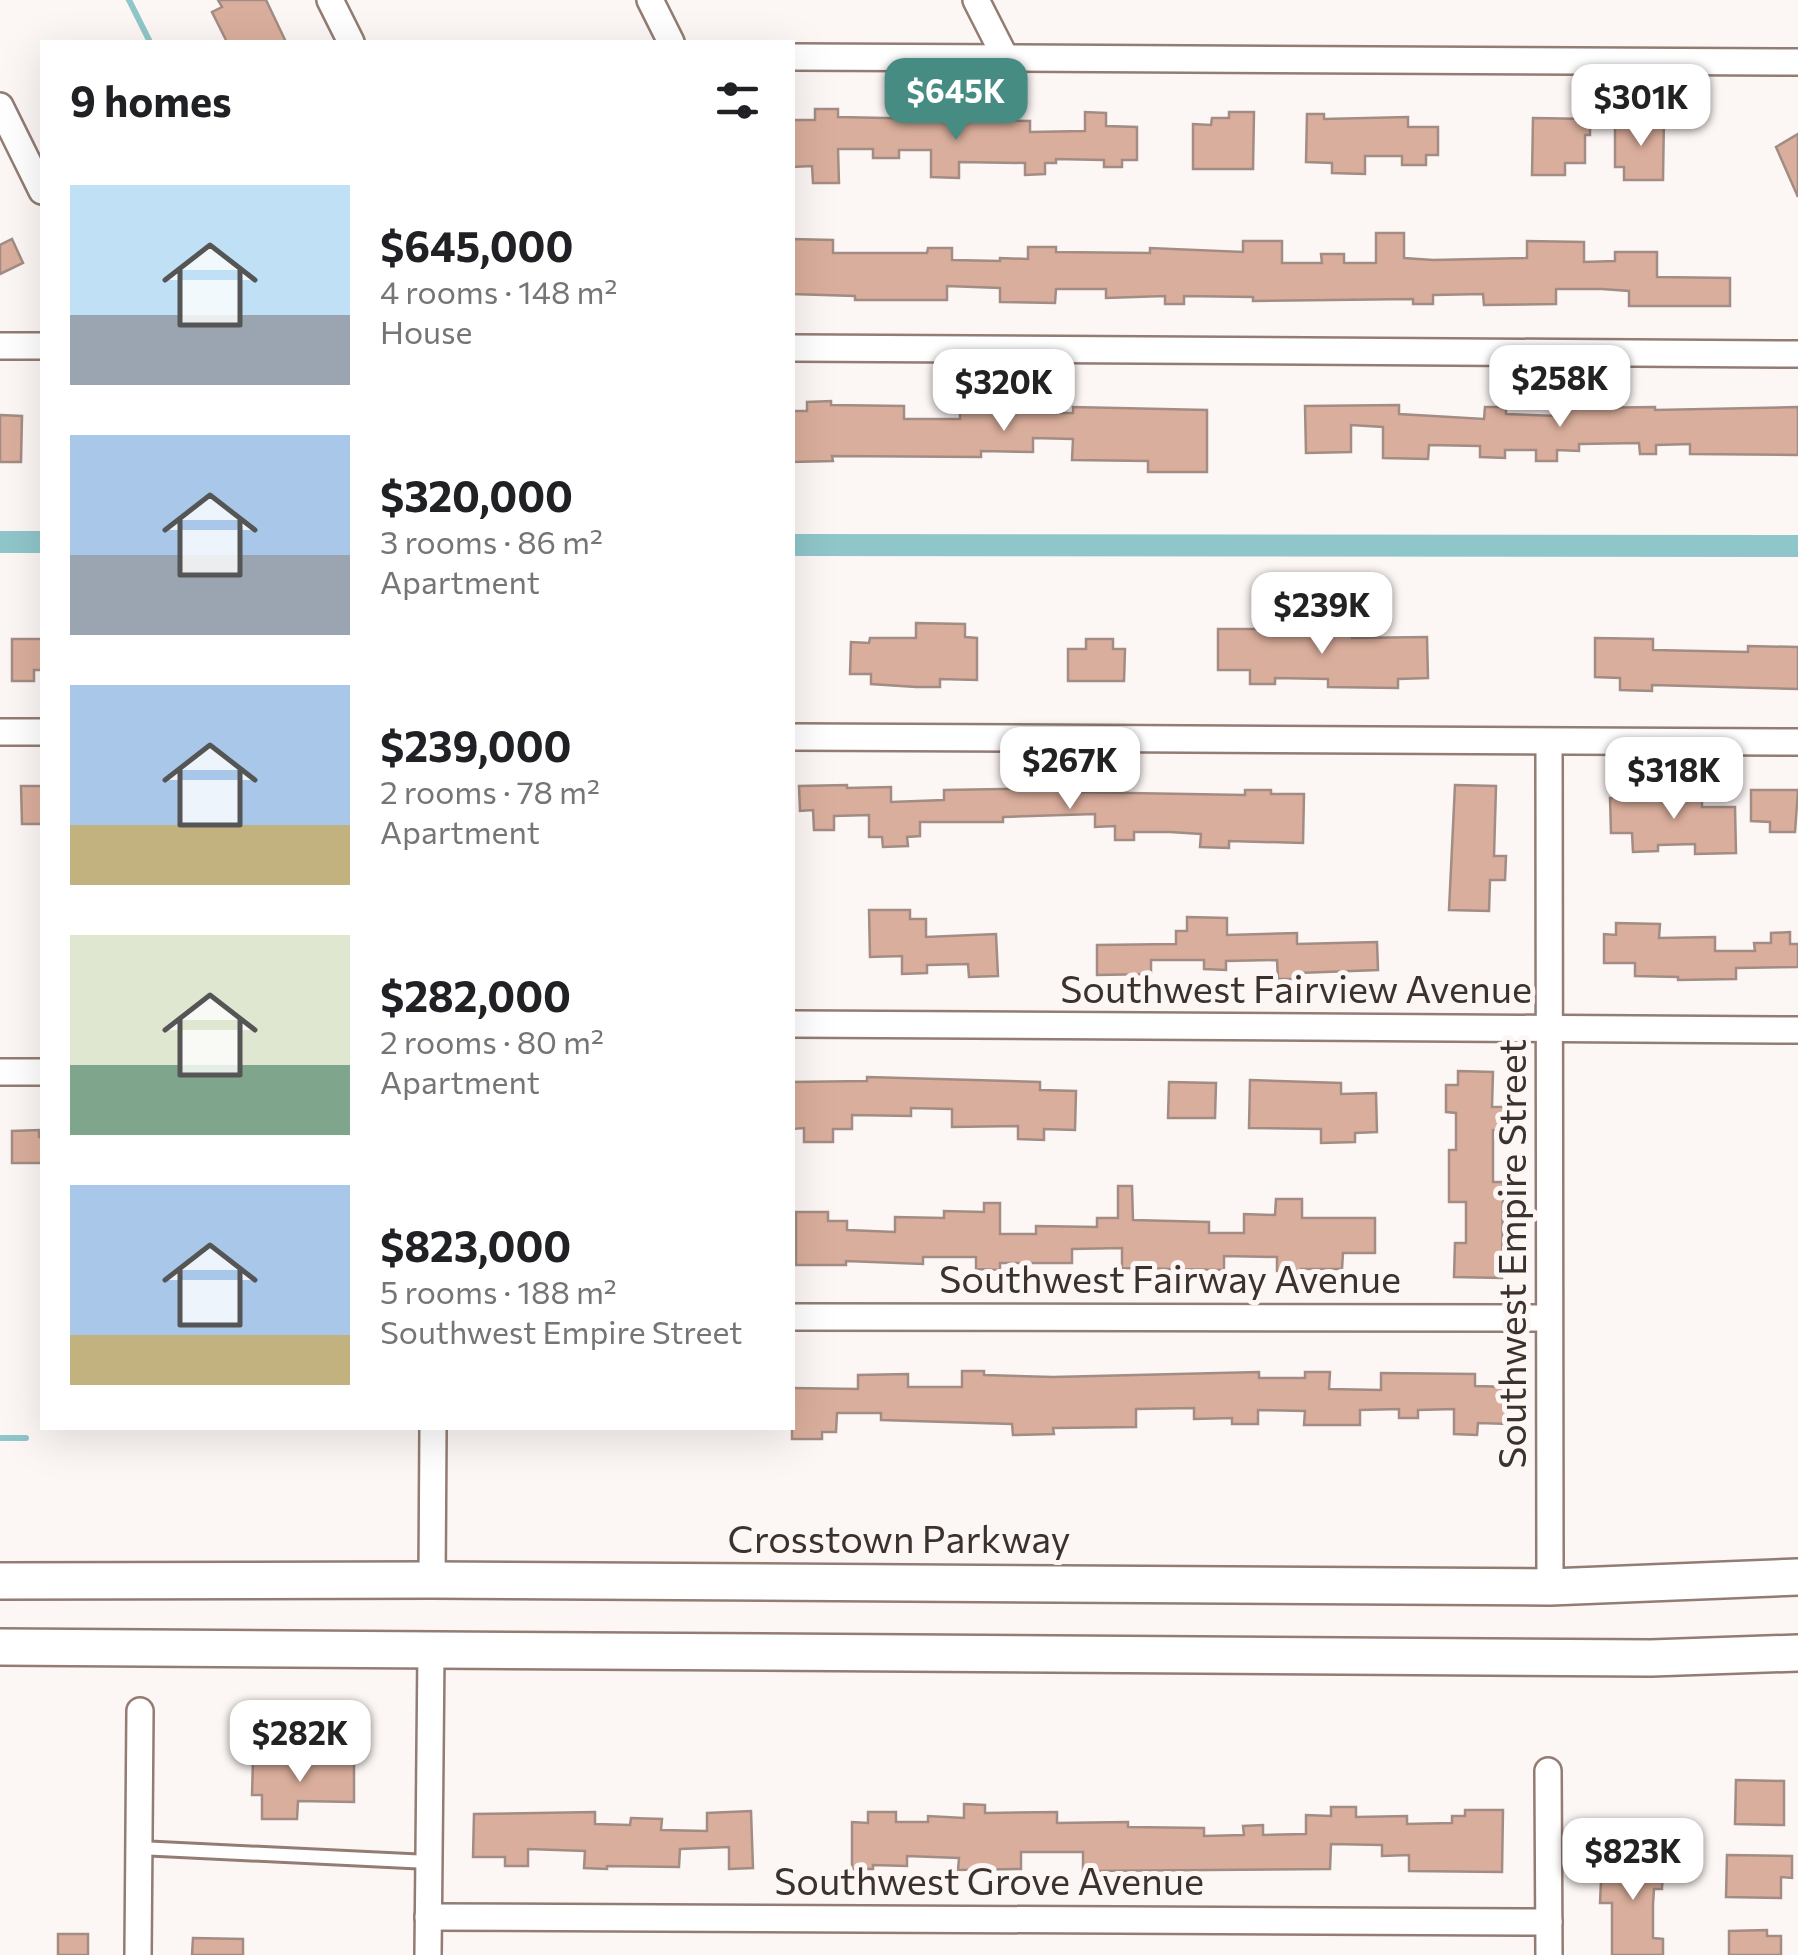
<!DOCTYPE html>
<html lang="en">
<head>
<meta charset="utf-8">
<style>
  body { margin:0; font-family:Commissioner,sans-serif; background:#f2f2f2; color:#202124; height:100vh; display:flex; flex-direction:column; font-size:38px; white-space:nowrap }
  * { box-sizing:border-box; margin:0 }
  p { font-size:32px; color:#757577 }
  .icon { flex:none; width:55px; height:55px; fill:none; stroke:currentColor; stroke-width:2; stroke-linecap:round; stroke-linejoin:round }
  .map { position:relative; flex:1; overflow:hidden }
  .side { position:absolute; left:40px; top:40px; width:755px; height:1390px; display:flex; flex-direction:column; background:#fff; border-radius:0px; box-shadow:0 10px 40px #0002 }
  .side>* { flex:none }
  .price { position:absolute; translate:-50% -85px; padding:0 22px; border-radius:20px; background:#fff; color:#222; font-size:32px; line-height:65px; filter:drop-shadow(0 2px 5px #0008) }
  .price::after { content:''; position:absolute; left:50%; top:60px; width:30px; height:22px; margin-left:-15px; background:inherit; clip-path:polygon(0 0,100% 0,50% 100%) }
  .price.selected { background:#478c83; color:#fff }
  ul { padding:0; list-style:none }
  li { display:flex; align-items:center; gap:30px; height:250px; padding:0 30px }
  li span { display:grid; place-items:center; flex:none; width:280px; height:200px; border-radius:0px; color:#555 }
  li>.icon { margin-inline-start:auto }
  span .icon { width:120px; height:120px; fill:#fffc; stroke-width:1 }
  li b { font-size:42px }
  h2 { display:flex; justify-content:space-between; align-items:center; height:120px; padding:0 30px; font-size:42px }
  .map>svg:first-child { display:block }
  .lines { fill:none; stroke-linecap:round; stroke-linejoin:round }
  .stream { stroke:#8fc6ca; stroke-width:6 }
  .canal { stroke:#8fc6ca; stroke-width:22 }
  .building { fill:#daae9c; stroke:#a28c83; stroke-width:2.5 }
  .lane-casing { stroke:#927c73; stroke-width:18 }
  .street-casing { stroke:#927c73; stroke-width:30 }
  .secondary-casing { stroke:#927c73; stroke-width:40 }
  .lane { stroke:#fff; stroke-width:12 }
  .street { stroke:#fff; stroke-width:25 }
  .secondary { stroke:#fff; stroke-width:35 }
  .labels { text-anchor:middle; stroke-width:10; stroke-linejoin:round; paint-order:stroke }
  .street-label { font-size:38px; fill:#3b322e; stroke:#fcf6f4 }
</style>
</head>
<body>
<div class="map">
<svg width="1798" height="1955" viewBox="0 0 1798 1955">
  <rect width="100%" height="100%" fill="#fcf6f4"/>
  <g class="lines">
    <g class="stream">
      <polyline points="129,0 150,42"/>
      <polyline points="0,1438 26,1438"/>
    </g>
    <g class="canal">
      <polyline points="0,542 42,542"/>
      <polyline points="792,545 1798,546"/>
    </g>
  </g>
  <g class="building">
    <polygon points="218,0 266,0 286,42 227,42 212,12 222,7"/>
    <polygon points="815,109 838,109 838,117 1030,121 1030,132 1085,131 1085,112 1106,113 1106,126 1137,127 1137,160 1122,160 1122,167 1104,167 1104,160 1056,159 1056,163 1045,163 1045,174 1025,175 1025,163 959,162 959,178 931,177 931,150 899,150 899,158 873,158 873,149 838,149 839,183 813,183 812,166 792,167 792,120 815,120"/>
    <polygon points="1229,112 1254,112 1253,169 1193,169 1193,124 1211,125 1212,118 1229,118"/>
    <polygon points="1307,114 1324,114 1324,119 1408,117 1408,127 1438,127 1438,155 1426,155 1426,165 1402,165 1402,156 1365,156 1365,174 1332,173 1332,163 1306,162"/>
    <polygon points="1642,115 1664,115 1663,180 1624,180 1624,167 1615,167 1615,124 1642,125"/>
    <polygon points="1533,118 1590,119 1590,135 1585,135 1585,163 1565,163 1565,175 1532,175"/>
    <polygon points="1798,134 1798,197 1776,147"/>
    <polygon points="1376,233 1404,233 1404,258 1433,260 1527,258 1527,241 1584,242 1584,262 1615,261 1615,252 1657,252 1657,277 1730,278 1730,306 1629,306 1629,291 1602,289 1556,289 1556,304 1484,305 1483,294 1433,295 1433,304 1413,304 1413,299 1253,301 1253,297 1184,296 1184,304 1165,304 1165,296 1106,298 1106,289 1056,289 1055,303 1000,302 1000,288 947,286 947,300 855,300 855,296 792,294 792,239 833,240 833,253 927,253 928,248 952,248 952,260 1000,261 1000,258 1028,259 1028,247 1056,247 1056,252 1150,253 1150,248 1243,252 1243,241 1282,241 1282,263 1322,263 1321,254 1344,254 1344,263 1376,263"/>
    <polygon points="12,239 23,263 0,274 0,245"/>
    <polygon points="831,401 831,405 904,406 904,419 960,419 960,403 1023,406 1023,413 1073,413 1073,407 1207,410 1207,472 1148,472 1148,461 1072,460 1073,439 1033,438 1033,452 981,451 981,457 832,456 833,461 792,462 792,411 807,411 807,402"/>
    <polygon points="1399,405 1399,414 1484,419 1485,407 1506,407 1506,414 1559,416 1559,405 1580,408 1655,407 1655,410 1798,407 1798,455 1690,454 1690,444 1656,445 1656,454 1640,454 1639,443 1579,444 1579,451 1557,450 1557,461 1536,461 1536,450 1505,450 1505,458 1480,457 1480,446 1429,445 1428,459 1383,458 1383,427 1351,425 1351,452 1306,453 1305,406"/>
    <polygon points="0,415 22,416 21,462 0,462"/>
    <polygon points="1256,617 1276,618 1276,632 1352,633 1352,638 1427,637 1428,678 1398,679 1398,688 1328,687 1328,679 1275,678 1275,684 1250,684 1250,670 1218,670 1218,629 1255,629"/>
    <polygon points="916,623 965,624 965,637 977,638 977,680 940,679 940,687 916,687 871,684 871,674 850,674 851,642 869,643 870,638 916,638"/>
    <polygon points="1595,638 1653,639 1653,650 1748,652 1748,646 1798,647 1798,689 1652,685 1652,691 1620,690 1620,678 1595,677"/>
    <polygon points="12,639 42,639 42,670 34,670 34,681 12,681"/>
    <polygon points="1086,639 1113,639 1113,649 1125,649 1124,681 1068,681 1068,649 1086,649"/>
    <polygon points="847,785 847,788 891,787 891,802 944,800 944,790 1072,788 1072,792 1245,795 1245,790 1271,790 1271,794 1304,794 1303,843 1229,841 1229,848 1200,847 1201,834 1170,832 1134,832 1134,840 1115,840 1115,826 1095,827 1095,814 1003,817 1003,822 920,822 920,836 907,837 908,846 883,847 882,837 869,837 869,815 834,816 834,830 814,830 813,810 800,811 799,786"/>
    <polygon points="1455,785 1496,786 1494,856 1506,856 1505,880 1490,880 1489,911 1449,910"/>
    <polygon points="21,786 42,786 42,824 22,824"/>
    <polygon points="1702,790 1702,807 1735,807 1736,853 1695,854 1695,844 1658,845 1658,851 1633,852 1632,833 1611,833 1610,798 1631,798 1631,792"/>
    <polygon points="1751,790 1798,790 1795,832 1770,832 1770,822 1751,821"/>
    <polygon points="869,910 910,910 910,919 926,919 926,937 996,934 998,976 969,977 968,964 927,965 927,973 902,974 902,956 870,957"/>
    <polygon points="1187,917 1227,918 1227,935 1297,933 1297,944 1377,942 1378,970 1298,973 1298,979 1278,979 1277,960 1226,961 1226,970 1204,969 1204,960 1151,960 1151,974 1097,975 1097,945 1176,944 1176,931 1187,931"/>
    <polygon points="1616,923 1660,924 1659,938 1715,937 1715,951 1755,951 1754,943 1771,943 1771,933 1790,932 1790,944 1798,944 1798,967 1736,968 1736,979 1678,980 1678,977 1635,976 1635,963 1604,963 1604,934 1616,935"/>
    <polygon points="1458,1071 1493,1072 1492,1107 1505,1107 1504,1131 1493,1130 1493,1182 1503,1182 1502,1278 1454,1277 1455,1243 1466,1243 1466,1202 1449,1202 1449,1150 1456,1150 1456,1113 1446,1112 1446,1085 1458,1085"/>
    <polygon points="867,1077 1040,1082 1040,1090 1076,1091 1075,1130 1044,1129 1044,1140 1018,1139 1018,1126 952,1127 952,1109 911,1108 911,1116 852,1115 852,1129 833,1129 833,1142 804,1142 804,1128 793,1129 792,1082 867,1081"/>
    <polygon points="1250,1080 1341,1083 1341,1094 1376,1093 1377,1132 1355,1133 1355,1142 1321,1143 1321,1129 1249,1128"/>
    <polygon points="1169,1082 1216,1083 1215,1118 1168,1118"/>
    <polygon points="39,1130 39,1137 42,1137 42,1163 12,1163 12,1131"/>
    <polygon points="1118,1186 1132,1186 1133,1220 1209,1222 1209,1233 1244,1233 1244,1214 1275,1215 1276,1199 1302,1199 1302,1218 1375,1218 1375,1253 1343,1253 1342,1269 1301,1269 1301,1271 1277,1271 1277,1257 1224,1256 1224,1270 1122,1268 1122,1248 1072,1249 1072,1263 1000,1263 1000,1270 976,1269 976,1257 923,1257 923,1264 846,1261 846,1265 796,1265 796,1212 828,1212 828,1221 847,1221 847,1230 895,1232 895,1217 944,1218 944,1211 984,1212 984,1203 1000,1203 1000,1234 1036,1234 1036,1226 1097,1227 1097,1218 1118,1218"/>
    <polygon points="962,1371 984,1371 984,1375 1053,1377 1259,1372 1259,1378 1305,1378 1305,1372 1330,1372 1329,1389 1381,1390 1381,1373 1475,1374 1475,1386 1512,1387 1510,1424 1478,1423 1477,1435 1454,1434 1454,1409 1418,1410 1418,1418 1399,1418 1399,1409 1360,1410 1360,1425 1304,1425 1305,1411 1258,1410 1258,1424 1232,1424 1232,1418 1194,1419 1194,1408 1136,1409 1136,1427 1053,1428 1054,1434 1013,1435 1012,1424 881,1420 881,1413 837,1413 836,1432 822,1432 822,1439 792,1439 792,1388 858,1389 858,1375 908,1374 908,1387 962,1387"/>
    <polygon points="253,1760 354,1762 354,1802 298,1801 297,1819 262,1819 262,1795 252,1795"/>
    <polygon points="1736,1780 1784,1781 1784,1825 1735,1824"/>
    <polygon points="964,1804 985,1805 985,1813 1057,1812 1057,1823 1128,1822 1128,1827 1204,1828 1204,1836 1244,1835 1243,1826 1263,1825 1263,1835 1306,1834 1306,1815 1331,1816 1331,1807 1356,1807 1356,1817 1407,1816 1407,1824 1452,1823 1452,1816 1465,1816 1465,1810 1503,1810 1502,1872 1409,1871 1409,1855 1382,1856 1382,1845 1331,1844 1330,1869 1083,1871 1083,1852 1021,1852 1021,1869 958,1870 959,1858 907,1856 907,1866 873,1865 873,1869 852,1869 852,1822 868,1823 868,1812 896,1812 896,1822 928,1822 928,1816 964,1818"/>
    <polygon points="751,1811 753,1868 729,1869 729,1847 680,1849 679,1867 607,1866 607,1869 584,1868 585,1851 528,1849 528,1866 505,1866 505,1857 473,1857 474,1814 595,1812 595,1824 630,1825 631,1818 662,1819 661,1830 707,1831 707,1813"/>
    <polygon points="1610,1852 1652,1853 1652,1864 1663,1865 1662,1889 1654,1889 1653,1904 1653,1938 1663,1939 1663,1955 1612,1955 1612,1903 1600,1903 1601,1880 1609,1880"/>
    <polygon points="1727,1855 1792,1856 1792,1878 1781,1877 1781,1898 1726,1897"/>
    <polygon points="1767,1930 1767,1936 1781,1936 1781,1955 1729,1955 1729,1931"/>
    <rect x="58" y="1934" width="30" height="21"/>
    <polygon points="193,1938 243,1939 243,1955 192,1955"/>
  </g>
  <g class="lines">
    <defs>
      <polyline id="lane" points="139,1848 429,1862"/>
      <g id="street">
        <polyline points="330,0 351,42"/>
        <polyline points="650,0 671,42"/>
        <polyline points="976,0 1005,57"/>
        <polyline points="792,57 1798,62"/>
        <polyline points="0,106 42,191"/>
        <polyline points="0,346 42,346"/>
        <polyline points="792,348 1798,354"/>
        <polyline points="0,732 42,732"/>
        <polyline points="792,737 1798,742"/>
        <polyline points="1549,742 1550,1587"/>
        <polyline points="792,1024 1798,1030"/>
        <polyline points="0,1072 42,1072"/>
        <polyline points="792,1317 1548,1318"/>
        <polyline points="432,1580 433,1428"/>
        <polyline points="1548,1771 1549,1955"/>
        <polyline points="428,1917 1549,1922"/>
        <polyline points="138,1955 140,1711"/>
        <polyline points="428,1955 431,1652"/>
      </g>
      <g id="secondary">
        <polyline points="0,1581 432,1580 1550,1587 1798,1577"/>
        <polyline points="0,1647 1651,1658 1798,1653"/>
      </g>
    </defs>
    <use href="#lane" class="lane-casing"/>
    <use href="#street" class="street-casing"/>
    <use href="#secondary" class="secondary-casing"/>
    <use href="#lane" class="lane"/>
    <use href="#street" class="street"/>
    <use href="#secondary" class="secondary"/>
  </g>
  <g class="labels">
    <g class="street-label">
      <text x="1296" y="1003">Southwest Fairview Avenue</text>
      <text transform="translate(1513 1254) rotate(-90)" y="13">Southwest Empire Street</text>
      <text x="1170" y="1293">Southwest Fairway Avenue</text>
      <text x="899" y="1553">Crosstown Parkway</text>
      <text x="989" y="1895">Southwest Grove Avenue</text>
    </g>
  </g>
</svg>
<b class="price selected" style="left:956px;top:143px">$645K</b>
<b class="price" style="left:1641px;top:149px">$301K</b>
<b class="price" style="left:1560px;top:430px">$258K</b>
<b class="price" style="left:1004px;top:434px">$320K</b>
<b class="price" style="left:1322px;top:657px">$239K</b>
<b class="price" style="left:1070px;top:812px">$267K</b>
<b class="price" style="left:1674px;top:822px">$318K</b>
<b class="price" style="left:300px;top:1785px">$282K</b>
<b class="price" style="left:1633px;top:1903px">$823K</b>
<section class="side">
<h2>9 homes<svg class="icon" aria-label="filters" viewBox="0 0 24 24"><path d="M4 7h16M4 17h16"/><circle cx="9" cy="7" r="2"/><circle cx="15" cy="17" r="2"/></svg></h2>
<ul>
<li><span style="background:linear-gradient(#bfe0f5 65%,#9aa5b1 0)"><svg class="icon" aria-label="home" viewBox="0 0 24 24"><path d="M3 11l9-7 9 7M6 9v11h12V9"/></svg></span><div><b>$645,000</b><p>4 rooms · 148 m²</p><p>House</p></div></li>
<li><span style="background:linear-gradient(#a9c7e8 60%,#9aa5b1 0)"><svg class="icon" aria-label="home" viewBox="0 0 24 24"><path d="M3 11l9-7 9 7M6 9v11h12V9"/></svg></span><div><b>$320,000</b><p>3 rooms · 86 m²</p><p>Apartment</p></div></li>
<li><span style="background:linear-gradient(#a9c7e8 70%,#c2b280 0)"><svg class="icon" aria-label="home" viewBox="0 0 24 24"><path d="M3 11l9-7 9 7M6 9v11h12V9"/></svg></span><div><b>$239,000</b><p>2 rooms · 78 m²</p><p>Apartment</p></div></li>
<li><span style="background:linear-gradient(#dfe7d0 65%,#7fa58c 0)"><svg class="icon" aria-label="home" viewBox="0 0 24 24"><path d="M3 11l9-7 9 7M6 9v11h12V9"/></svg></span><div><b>$282,000</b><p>2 rooms · 80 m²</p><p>Apartment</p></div></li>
<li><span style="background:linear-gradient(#a9c7e8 75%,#c2b280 0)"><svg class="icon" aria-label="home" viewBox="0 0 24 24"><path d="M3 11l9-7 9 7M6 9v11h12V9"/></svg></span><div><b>$823,000</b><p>5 rooms · 188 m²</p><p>Southwest Empire Street</p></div></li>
</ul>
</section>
</div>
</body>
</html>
